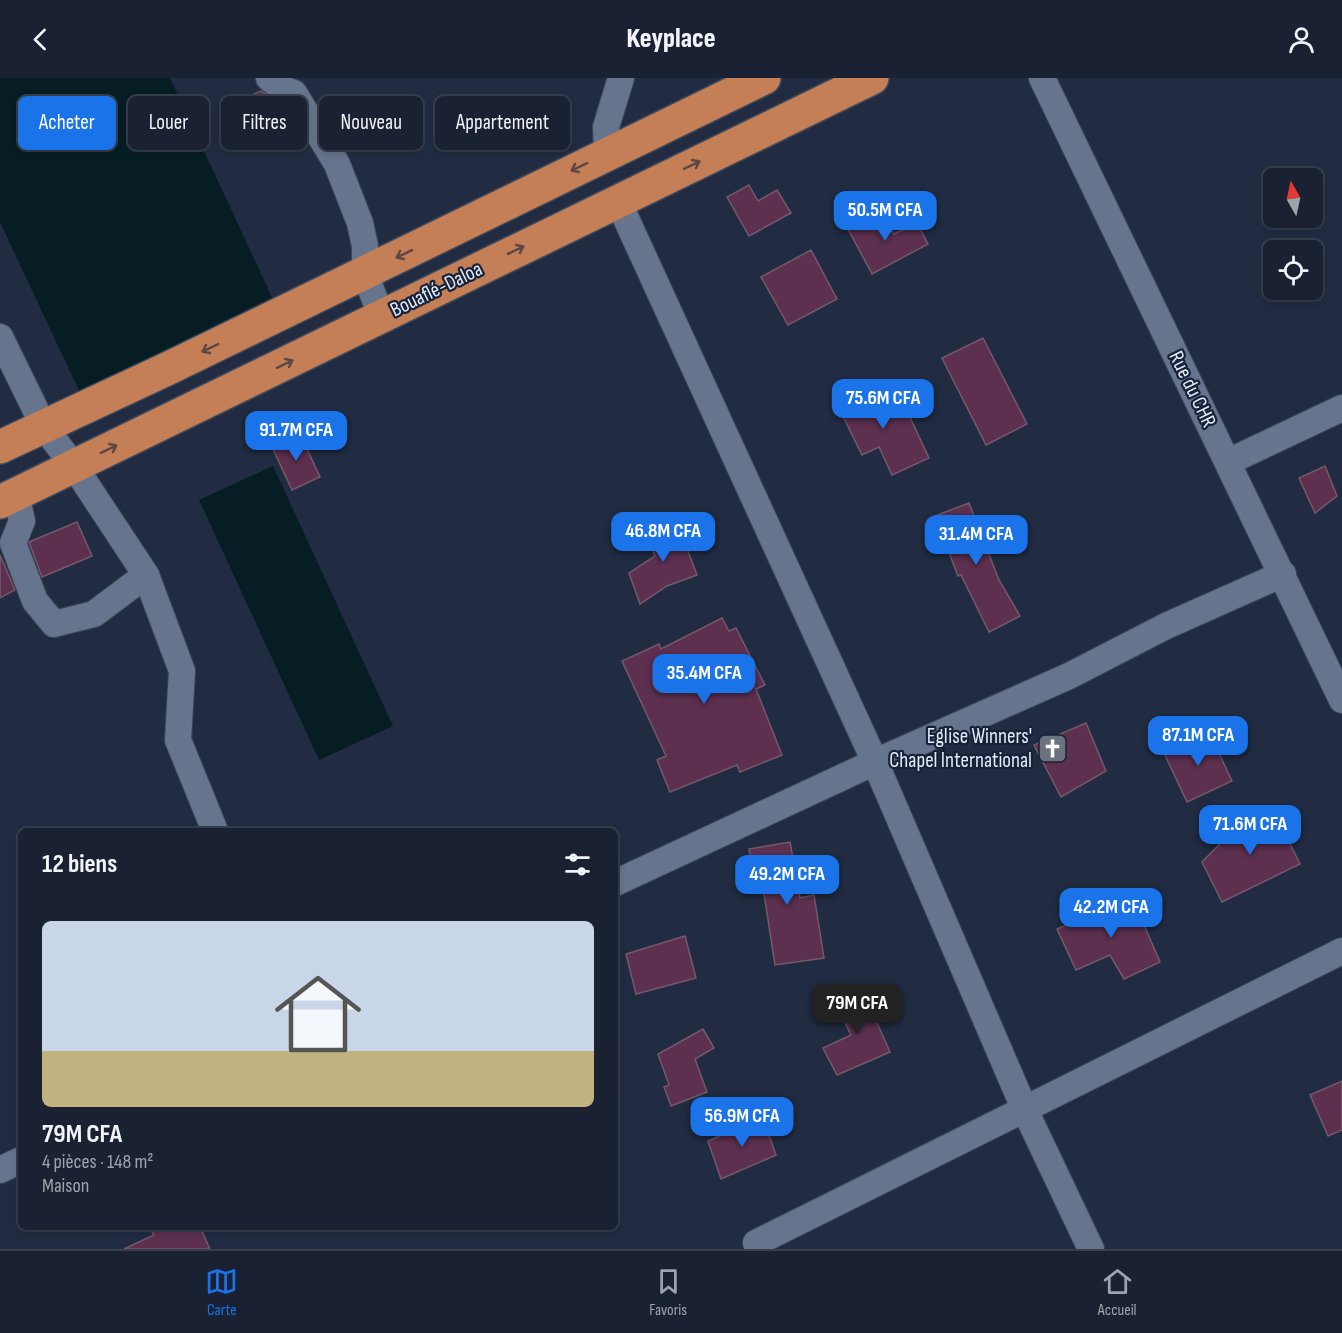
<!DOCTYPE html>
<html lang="fr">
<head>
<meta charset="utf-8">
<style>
  body { margin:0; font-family:"Sofia Sans Condensed",sans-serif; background:#262e3e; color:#f1f3f6; height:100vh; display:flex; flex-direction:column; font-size:22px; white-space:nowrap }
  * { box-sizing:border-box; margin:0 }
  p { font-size:20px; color:#9fa3ac }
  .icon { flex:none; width:33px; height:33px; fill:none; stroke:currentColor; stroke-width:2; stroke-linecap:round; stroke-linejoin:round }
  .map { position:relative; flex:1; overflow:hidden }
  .drawer { position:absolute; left:18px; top:750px; width:600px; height:402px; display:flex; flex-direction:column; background:#192132; border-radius:9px; box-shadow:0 3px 9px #0003,0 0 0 2px #373e4d }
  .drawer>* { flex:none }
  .hud { position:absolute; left:18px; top:18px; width:600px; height:54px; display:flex; gap:12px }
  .needle { width:39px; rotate:351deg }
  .controls { position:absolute; left:1263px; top:90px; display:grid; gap:12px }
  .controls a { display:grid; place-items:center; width:60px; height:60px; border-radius:9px; background:#192132; box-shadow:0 3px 9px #0003,0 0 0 2px #373e4d; font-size:30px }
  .price { position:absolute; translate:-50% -51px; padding:0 14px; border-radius:12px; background:#1a73e8; color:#fff; font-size:20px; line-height:39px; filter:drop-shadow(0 2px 3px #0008) }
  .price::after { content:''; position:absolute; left:50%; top:36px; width:18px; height:14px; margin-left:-9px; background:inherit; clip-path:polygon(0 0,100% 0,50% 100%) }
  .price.current { background:#222; color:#fff }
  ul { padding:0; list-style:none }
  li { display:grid; align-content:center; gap:12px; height:318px; padding:0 24px }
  li span { display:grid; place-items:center; height:186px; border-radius:9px; color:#555 }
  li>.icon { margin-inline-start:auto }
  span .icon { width:108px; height:108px; fill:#fffc; stroke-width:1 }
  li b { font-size:26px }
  h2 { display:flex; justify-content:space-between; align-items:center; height:72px; padding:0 24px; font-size:26px }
  .pill { padding:0 21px; border-radius:9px; background:#192132; box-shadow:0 3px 9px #0003,0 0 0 2px #373e4d; font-size:21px; line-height:54px }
  .pill.current { background:#1a73e8; color:#fff }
  header { display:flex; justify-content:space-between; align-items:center; height:78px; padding:0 24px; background:#192132; font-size:27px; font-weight:800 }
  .tab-bar { display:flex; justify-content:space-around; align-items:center; height:84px; border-top:2px solid #373e4d; background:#192132; font-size:16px; color:#9fa3ac }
  .tab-bar a { display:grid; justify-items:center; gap:3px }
  .tab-bar .current { color:#1a73e8 }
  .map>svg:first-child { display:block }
  .water { fill:#061d24 }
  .building { fill:#5d3050; stroke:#74596b; stroke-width:1.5 }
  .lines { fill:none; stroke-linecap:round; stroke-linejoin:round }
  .minor-casing { stroke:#3e485b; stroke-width:28 }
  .highway-casing { stroke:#3e485b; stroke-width:36 }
  .minor { stroke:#66748d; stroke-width:26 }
  .highway { stroke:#c47f56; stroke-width:33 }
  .oneway { stroke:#5c4744 }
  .labels { text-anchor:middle; stroke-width:4.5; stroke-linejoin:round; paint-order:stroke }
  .street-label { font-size:21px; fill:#e4ecfb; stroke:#172238 }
  .poi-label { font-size:21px; fill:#e4ecfb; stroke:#172238; text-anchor:end }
</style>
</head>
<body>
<header><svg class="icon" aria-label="back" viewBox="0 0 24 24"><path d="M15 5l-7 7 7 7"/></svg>Keyplace<svg class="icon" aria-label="person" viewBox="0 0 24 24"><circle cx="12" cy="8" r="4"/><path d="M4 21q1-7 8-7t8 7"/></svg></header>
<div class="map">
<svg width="1342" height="1171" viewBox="0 0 1342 1171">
  <rect width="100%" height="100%" fill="#212c42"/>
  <g class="water">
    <polygon points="0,0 170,0 277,230 82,319 0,144"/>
    <polygon points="273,388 393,648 319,682 199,422"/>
  </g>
  <g class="building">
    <polygon points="261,13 284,27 290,37 250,55 236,24"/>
    <polygon points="749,107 758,123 777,112 791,135 749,158 727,119"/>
    <polygon points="882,133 894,156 917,145 928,166 872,196 848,151"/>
    <polygon points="811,172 837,221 788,247 761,199"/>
    <polygon points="983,260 1027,346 986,367 942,280"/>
    <polygon points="862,309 871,329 899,316 929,380 892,397 879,369 862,377 835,322"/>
    <polygon points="300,356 320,399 292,412 272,369"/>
    <polygon points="1325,388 1337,418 1315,435 1299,400"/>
    <polygon points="969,425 999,502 1020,538 989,554 961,497 958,498 935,438"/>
    <polygon points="77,444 92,478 42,499 29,464"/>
    <polygon points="677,444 697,497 667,508 640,526 629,495 655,478 646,455"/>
    <polygon points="0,477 15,512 0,520"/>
    <polygon points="722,540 729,553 736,550 765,607 756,611 782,677 740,694 737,687 670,714 657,682 666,678 622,583 659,566 661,571"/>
    <polygon points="1086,645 1106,693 1061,719 1034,667"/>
    <polygon points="1209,654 1232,703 1187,724 1164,675"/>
    <polygon points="1271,728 1300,786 1222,824 1202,784 1234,752"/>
    <polygon points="790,764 800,820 814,817 824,880 775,887 762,803 755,804 749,771"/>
    <polygon points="1131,817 1160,884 1124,901 1110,877 1076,892 1057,851"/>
    <polygon points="685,858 696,900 636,916 626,876"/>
    <polygon points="862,911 890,974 837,997 823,970 851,957 835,924"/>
    <polygon points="703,951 714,970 695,981 707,1014 671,1028 664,1009 669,1007 658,976"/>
    <polygon points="1342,1003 1342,1052 1328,1058 1310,1017"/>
    <polygon points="763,1040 776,1077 721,1101 708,1063"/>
    <polygon points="150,1149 200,1149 210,1171 124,1171 154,1157"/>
  </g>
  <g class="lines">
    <defs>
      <g id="minor">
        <polyline points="269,0 283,11 294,15 337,86 360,145 365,168 365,195 381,238"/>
        <polyline points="1042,0 1342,622"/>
        <polyline points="607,75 606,49 621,0"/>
        <polyline points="618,123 875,684 1024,1030 1091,1171"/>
        <polyline points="0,259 44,349 74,388 146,497 182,593 178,662 215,753"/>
        <polyline points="1228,384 1342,330"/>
        <polyline points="16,416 22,443 13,465 35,523 54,546 94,536 146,497"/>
        <polyline points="615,805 875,684 1069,598 1166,548 1283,496"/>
        <polyline points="0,1092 21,1082"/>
        <polyline points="756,1165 1342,873"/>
      </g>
      <g id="highway">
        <polyline points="0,369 169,290 764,0"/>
        <polyline points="0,424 872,0"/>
      </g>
    </defs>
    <use href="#minor" class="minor-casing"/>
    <use href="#highway" class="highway-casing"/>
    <use href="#minor" class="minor"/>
    <use href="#highway" class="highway"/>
  </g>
  <defs><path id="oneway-shaft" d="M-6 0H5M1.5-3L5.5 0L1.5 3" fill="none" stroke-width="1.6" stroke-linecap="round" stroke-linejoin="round" transform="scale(1.5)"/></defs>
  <g class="oneway">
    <use href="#oneway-shaft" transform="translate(692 87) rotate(-26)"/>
    <use href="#oneway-shaft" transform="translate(579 89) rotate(154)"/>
    <use href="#oneway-shaft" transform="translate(516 172) rotate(-26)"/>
    <use href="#oneway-shaft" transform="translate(404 176) rotate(154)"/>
    <use href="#oneway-shaft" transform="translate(210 270) rotate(154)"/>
    <use href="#oneway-shaft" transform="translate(285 286) rotate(-26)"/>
    <use href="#oneway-shaft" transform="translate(109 371) rotate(-26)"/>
  </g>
  <defs>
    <symbol id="church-square" viewBox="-11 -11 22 22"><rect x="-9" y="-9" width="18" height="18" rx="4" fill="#6b7280" stroke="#172238"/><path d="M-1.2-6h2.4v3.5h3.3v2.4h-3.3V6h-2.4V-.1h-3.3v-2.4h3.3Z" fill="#fff"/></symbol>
  </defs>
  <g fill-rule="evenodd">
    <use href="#church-square" x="1036" y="654" width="33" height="33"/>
  </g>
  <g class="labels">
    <g class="street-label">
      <text transform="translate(436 211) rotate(-26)" y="7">Bouaflé-Daloa</text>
      <text transform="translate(1193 311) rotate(64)" y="7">Rue du CHR</text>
    </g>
    <g class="poi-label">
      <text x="1032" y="665">Eglise Winners'<tspan x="1032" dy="24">Chapel International</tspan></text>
    </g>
  </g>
</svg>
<div class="controls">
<a><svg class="needle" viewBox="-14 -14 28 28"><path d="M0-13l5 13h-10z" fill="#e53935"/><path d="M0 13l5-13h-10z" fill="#9fa3ac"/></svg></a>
<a><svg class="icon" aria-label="locate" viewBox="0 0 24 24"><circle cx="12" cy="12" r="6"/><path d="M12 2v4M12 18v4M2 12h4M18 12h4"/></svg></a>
</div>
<b class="price" style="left:885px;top:164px">50.5M CFA</b>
<b class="price" style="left:883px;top:352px">75.6M CFA</b>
<b class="price" style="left:296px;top:384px">91.7M CFA</b>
<b class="price" style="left:663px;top:485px">46.8M CFA</b>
<b class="price" style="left:976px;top:488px">31.4M CFA</b>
<b class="price" style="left:704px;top:627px">35.4M CFA</b>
<b class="price" style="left:1198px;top:689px">87.1M CFA</b>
<b class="price" style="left:1250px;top:778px">71.6M CFA</b>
<b class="price" style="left:787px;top:828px">49.2M CFA</b>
<b class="price" style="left:1111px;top:861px">42.2M CFA</b>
<b class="price current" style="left:857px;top:957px">79M CFA</b>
<b class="price" style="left:742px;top:1070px">56.9M CFA</b>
<div class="hud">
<a class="pill current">Acheter</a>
<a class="pill">Louer</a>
<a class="pill">Filtres</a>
<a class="pill">Nouveau</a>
<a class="pill">Appartement</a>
</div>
<section class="drawer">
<h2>12 biens<svg class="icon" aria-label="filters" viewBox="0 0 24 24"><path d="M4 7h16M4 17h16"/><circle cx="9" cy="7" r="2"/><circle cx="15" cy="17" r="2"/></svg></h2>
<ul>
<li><span style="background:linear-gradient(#c9d6e8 70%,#c2b280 0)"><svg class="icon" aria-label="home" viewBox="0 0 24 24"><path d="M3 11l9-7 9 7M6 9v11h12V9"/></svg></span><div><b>79M CFA</b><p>4 pièces · 148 m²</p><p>Maison</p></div></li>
</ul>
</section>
</div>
<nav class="tab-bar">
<a class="current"><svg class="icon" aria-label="map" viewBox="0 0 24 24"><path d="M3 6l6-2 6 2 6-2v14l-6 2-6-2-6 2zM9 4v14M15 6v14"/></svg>Carte</a>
<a><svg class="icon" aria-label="saved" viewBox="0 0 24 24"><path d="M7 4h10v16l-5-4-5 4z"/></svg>Favoris</a>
<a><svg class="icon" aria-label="home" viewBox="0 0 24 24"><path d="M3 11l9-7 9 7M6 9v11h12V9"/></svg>Accueil</a>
</nav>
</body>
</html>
